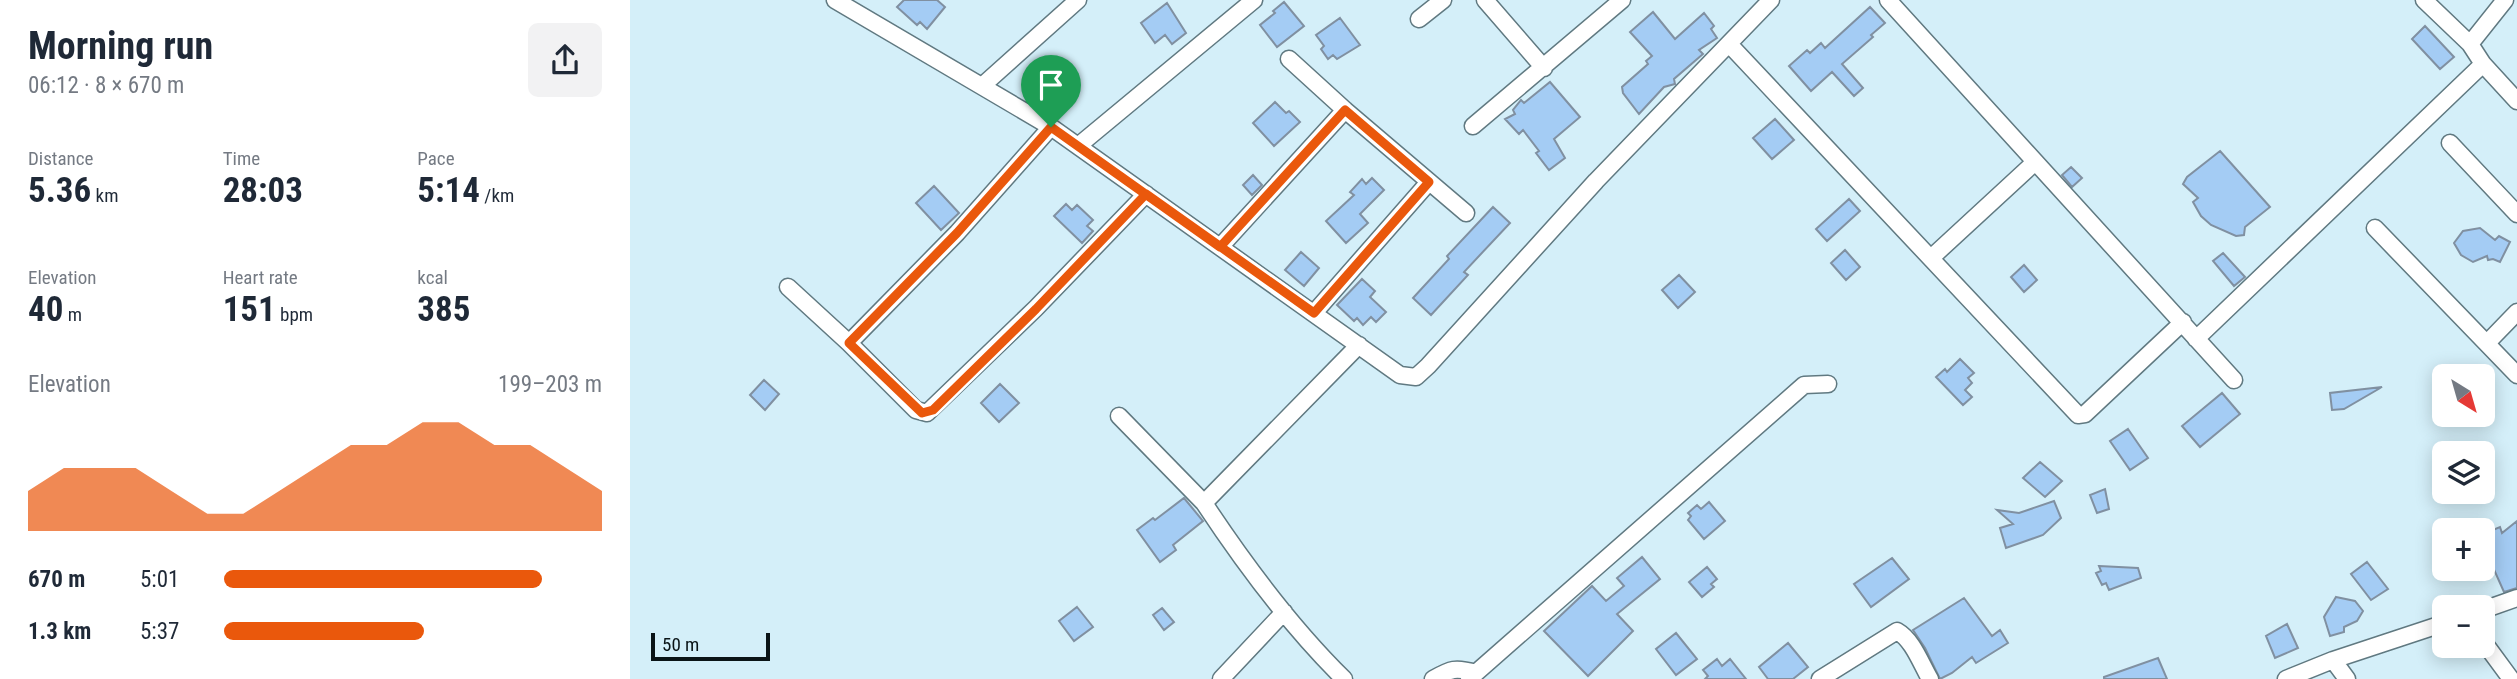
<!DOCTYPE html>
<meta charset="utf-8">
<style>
:root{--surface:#fff;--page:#f2f2f3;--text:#1f2937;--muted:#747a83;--accent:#ea580c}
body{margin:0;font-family:"Roboto Condensed",sans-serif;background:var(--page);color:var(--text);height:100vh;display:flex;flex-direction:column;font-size:26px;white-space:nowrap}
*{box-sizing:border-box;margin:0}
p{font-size:23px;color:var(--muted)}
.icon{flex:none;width:38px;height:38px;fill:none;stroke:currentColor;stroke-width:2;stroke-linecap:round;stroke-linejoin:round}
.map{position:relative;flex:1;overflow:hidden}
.sheet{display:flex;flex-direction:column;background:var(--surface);width:630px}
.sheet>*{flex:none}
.needle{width:46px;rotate:143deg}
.tools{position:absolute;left:1802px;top:364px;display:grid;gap:14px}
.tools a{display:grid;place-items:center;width:63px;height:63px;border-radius:10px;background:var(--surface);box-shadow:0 4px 18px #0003;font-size:35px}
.scale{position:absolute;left:21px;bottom:18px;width:119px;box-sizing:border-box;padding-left:7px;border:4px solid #0a1417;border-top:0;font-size:19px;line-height:24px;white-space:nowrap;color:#0a1417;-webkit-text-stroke:5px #d4eff9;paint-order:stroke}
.pin{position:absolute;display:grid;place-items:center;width:60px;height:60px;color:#fff;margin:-72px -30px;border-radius:50% 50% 50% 0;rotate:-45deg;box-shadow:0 0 7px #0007}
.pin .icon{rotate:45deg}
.round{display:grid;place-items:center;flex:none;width:74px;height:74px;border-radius:10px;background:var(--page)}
.overview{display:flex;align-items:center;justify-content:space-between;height:119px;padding:0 28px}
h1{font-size:38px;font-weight:700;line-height:52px}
.metrics{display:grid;grid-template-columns:repeat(3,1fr);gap:10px;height:119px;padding:7px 28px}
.metrics div{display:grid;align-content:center}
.metrics b{font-size:35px;font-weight:700}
.metrics small{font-size:19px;font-weight:400}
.metrics p{font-size:19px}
.chart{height:196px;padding:14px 28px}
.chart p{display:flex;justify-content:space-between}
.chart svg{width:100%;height:126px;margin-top:7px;fill:var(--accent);opacity:.7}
ul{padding:0 28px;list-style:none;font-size:23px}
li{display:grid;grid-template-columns:112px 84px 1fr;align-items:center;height:52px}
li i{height:18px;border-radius:9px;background:var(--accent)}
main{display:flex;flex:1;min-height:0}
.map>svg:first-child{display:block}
.building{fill:#a4ccf4;stroke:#8090a1;stroke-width:2}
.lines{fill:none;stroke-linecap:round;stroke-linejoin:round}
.minor-casing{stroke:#607981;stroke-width:19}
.minor{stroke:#fff;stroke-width:16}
.route-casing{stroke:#fff;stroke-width:14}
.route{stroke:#ea580c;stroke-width:9}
</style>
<main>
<section class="sheet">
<div class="overview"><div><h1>Morning run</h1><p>06:12 · 8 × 670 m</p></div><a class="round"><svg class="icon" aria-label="share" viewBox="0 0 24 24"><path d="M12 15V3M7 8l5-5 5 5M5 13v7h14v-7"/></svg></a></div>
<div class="metrics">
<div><p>Distance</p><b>5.36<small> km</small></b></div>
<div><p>Time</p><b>28:03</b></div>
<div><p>Pace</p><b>5:14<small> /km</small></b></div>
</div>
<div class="metrics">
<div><p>Elevation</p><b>40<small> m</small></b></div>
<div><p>Heart rate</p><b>151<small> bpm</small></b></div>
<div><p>kcal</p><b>385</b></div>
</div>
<div class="chart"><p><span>Elevation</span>199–203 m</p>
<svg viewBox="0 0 160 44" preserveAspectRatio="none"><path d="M0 44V30L10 22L20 22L30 22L40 30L50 38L60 38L70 30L80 22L90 14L100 14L110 6L120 6L130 14L140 14L150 22L160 30V44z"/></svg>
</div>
<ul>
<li><b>670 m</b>5:01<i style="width:84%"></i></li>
<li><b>1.3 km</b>5:37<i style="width:53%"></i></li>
</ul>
</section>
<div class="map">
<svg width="1887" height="679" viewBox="0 0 1887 679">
<rect width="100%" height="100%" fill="#d4eff9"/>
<path class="building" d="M274 0H307L315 7 297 29 290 22 287 25 267 7Z
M654 2 674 26 647 47 630 25 645 13 643 11Z
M537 3 556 33 542 44 535 35 525 43 511 23Z
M1240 7 1255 23 1241 35 1243 37 1212 64 1233 88 1224 96 1202 72 1181 91 1159 66 1177 50 1180 53 1191 43 1195 48Z
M1023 12 1045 39 1074 13 1084 26 1081 29 1087 38 1069 50 1073 54 1044 79 1045 84 1034 87 1009 114 993 93 992 87 1018 64 1016 61 1022 56 1000 32Z
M710 18 730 45 707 59 703 55 698 59 691 49 694 46 686 35Z
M1795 26 1824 57 1810 69 1782 39Z
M920 82 950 117 924 139 935 158 919 170 906 153 909 151 893 130 889 134 875 119 885 114 883 110 891 100 894 103Z
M645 102 656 113 659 111 670 122 644 146 623 123Z
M1145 119 1164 140 1142 159 1123 138Z
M1590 151 1640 207 1615 227 1614 235 1606 236 1581 225 1571 216 1563 202 1568 198 1553 184 1557 177Z
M1441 167 1452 178 1442 187 1432 175Z
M623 175 632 185 622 195 613 185Z
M742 178 754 190 730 214 738 223 716 243 696 221 724 195 720 192 732 179 736 184Z
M304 186 329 213 311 230 286 203Z
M1219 199 1230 211 1197 241 1186 229Z
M436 204 442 210 447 205 463 220 457 226 463 231 452 243 424 216Z
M863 207 880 223 834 272 838 275 801 315 783 298 819 259 817 256Z
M1850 228 1865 240 1869 236 1880 242 1870 262 1863 259 1858 260 1857 256 1843 262 1831 255 1824 243 1833 231Z
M1215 250 1230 267 1216 280 1201 263Z
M671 252 689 268 674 286 655 270Z
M1593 253 1615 277 1604 286 1583 261Z
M1394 265 1407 280 1394 292 1381 277Z
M1049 275 1065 292 1048 308 1032 290Z
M732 279 745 291 740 297 756 312 746 322 741 317 733 325 727 318 724 321 707 305Z
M1330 359 1344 373 1338 378 1342 383 1335 390 1342 397 1333 405 1306 377 1315 369 1317 372Z
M134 380 149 394 135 410 120 395Z
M370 384 389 403 369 422 351 403Z
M1752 387 1714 409 1702 410 1700 393Z
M1592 393 1610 414 1570 447 1552 426Z
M1498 429 1518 458 1500 470 1480 441Z
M1410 462 1432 481 1415 497 1393 478Z
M1475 489 1479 509 1467 513 1460 495Z
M554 498 573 521 543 545 546 550 530 562 507 530 523 518 525 520Z
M1424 501 1431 518 1413 535 1376 548 1370 528 1383 524 1367 510 1389 513Z
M1079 502 1095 521 1074 539 1058 520 1061 516 1058 513 1067 505 1071 509Z
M1887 521V588L1874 592 1853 545V534L1870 527 1872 533Z
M1012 557 1030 579 987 614 1003 631 958 676 914 631 962 586 976 601 994 586 987 578Z
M1262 558 1279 579 1241 607 1224 584Z
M1737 562 1758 589 1741 600 1721 574Z
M1469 566 1508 568 1511 578 1479 590 1476 583 1472 585 1466 573 1471 571Z
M1077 567 1087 579 1081 584 1084 587 1072 597 1059 582Z
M1706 597 1725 601 1733 611 1727 621 1714 627V632L1700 636 1694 617Z
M1334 598 1362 636 1370 630 1378 643 1346 663 1342 657 1322 673 1310 679 1295 648 1283 630Z
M447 607 463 627 444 641 429 621Z
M532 608 544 622 534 630 523 615Z
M1657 624 1668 648 1645 658 1636 636Z
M1046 633 1067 659 1046 675 1026 649Z
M1158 643 1178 667 1163 679H1138L1129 667Z
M1528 658 1537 679H1474V677Z
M1087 659 1092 666 1100 659 1116 679H1075L1078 676 1073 670Z"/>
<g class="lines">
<defs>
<path id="minor" d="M205 0 421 127 770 375 786 377 798 366 966 181 1141 0
M855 0 914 68
M1258 0 1604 380
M1794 0 1840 44 1853 64 1887 101
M789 19 813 0
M1099 44 1448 415 1455 414 1553 322
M1840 44 1875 0
M659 59 715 110 836 213
M352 86 448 0
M843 126 992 0
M1820 143 1887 214
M448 146 624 0
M1745 228 1887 375
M590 247 715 110
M1301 258 1404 163
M158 287 219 343 286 410 297 413 406 308 516 194
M684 313 799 182
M1566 339 1853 64
M219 343 327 233 421 127
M1857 343 1887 312
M489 416 574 503
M1853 610 1887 598
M1853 641 1881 679
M1703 660 1717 679
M591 679 654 612
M714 679C661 627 615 565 574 503L729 345
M803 679C821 669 825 667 846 673
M839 679 1174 385 1198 384
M1190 679 1267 631C1283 640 1291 664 1300 679
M1656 679 1703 660 1815 623"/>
</defs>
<use href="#minor" class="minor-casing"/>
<use href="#minor" class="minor"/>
</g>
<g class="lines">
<defs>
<path id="route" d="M421 127 327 233 219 343 292 413 303 410 406 309 516 194C572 234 628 273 684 313L799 182 715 110 590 247C534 207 477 167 421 127"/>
</defs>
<use href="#route" class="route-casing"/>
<use href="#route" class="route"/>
</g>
</svg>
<div class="tools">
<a><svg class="needle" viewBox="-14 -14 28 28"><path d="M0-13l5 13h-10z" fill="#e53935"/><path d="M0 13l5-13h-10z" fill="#747a83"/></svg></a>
<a><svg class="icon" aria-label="layers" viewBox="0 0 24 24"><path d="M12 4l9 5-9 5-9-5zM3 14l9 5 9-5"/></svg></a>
<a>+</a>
<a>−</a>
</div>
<div class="scale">50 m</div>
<div class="pin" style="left:421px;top:127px;background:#1e9e55"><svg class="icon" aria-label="arrive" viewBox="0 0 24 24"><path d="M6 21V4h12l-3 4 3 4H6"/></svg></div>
</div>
</main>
